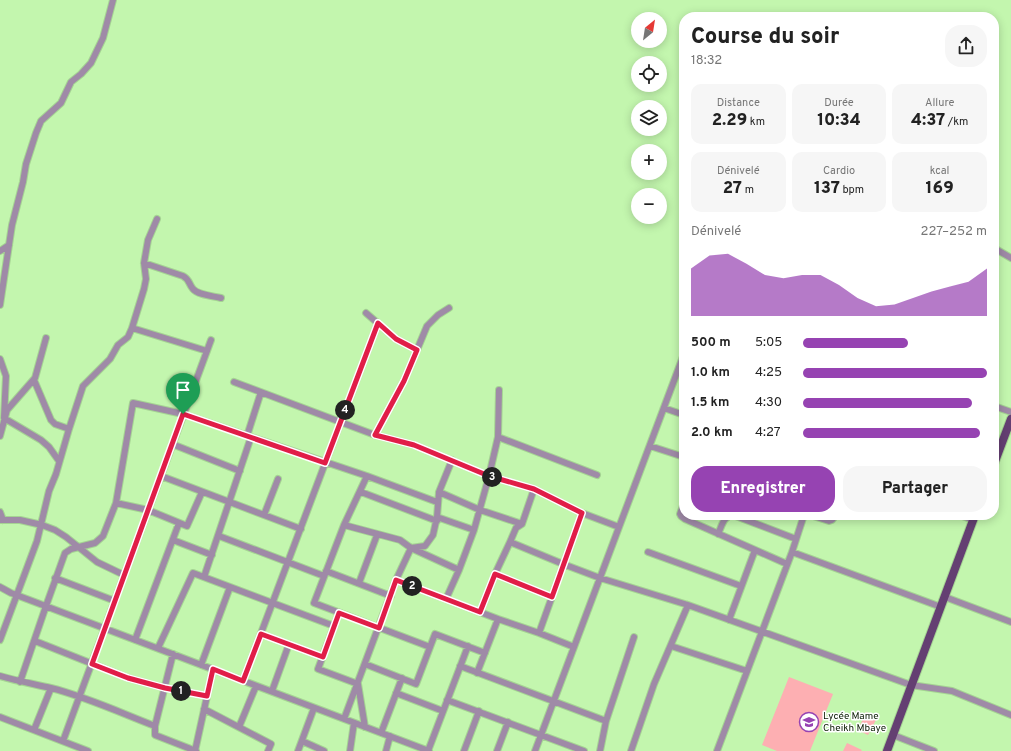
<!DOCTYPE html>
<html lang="fr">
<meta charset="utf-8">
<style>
:root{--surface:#fff;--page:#f6f6f6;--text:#222;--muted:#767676;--accent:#9643b2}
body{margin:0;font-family:Overpass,sans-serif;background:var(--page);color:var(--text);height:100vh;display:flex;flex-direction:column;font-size:15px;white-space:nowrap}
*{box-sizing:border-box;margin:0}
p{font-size:13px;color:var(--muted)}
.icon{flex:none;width:22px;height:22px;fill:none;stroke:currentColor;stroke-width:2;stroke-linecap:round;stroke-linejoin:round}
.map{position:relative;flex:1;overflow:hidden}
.side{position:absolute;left:679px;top:12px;width:320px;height:508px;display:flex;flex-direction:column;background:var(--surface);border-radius:16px;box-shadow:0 2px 10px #0003}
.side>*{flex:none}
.needle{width:26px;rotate:30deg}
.buttons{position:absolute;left:631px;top:12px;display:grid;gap:8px}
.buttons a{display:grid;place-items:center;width:36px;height:36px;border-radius:50%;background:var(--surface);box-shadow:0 2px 10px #0003;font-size:20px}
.pin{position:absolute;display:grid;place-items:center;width:34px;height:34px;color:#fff;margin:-41px -17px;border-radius:50% 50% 50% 0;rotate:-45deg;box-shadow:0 0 4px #0007}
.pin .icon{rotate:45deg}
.km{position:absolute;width:20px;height:20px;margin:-10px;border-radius:50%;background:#222;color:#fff;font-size:11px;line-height:20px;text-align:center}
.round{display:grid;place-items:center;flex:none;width:42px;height:42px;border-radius:16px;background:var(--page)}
.overview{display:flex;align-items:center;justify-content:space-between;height:68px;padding:0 12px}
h1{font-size:22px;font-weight:800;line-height:30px}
.figures{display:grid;grid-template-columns:repeat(3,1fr);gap:6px;height:68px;padding:4px 12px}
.figures div{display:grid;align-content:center;border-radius:10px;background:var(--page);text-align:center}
.figures b{font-size:17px;font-weight:800}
.figures small{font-size:11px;font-weight:400}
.figures p{font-size:11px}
.chart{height:112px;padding:8px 12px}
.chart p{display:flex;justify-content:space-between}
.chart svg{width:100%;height:72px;margin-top:4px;fill:var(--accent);opacity:.7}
.cta{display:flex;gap:8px;margin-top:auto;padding:8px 12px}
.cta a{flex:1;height:46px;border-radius:16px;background:var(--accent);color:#fff;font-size:16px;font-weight:800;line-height:46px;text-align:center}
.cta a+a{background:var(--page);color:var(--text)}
ul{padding:0 12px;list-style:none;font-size:13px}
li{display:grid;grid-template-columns:64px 48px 1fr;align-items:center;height:30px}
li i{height:10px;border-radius:5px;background:var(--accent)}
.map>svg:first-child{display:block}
.garden{fill:#fdafb2}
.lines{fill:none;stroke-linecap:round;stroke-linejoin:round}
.minor-casing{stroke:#a5d393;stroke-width:8}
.major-casing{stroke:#a5d393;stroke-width:10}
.minor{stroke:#9f8aa7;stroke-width:6}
.major{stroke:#643f72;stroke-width:8}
.route-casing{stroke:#fff;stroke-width:8}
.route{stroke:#e11d48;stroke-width:5}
.labels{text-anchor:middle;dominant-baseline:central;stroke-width:3;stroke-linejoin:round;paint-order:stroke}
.poi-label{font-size:10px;fill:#0a1c03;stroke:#fff;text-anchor:start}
</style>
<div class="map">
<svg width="1011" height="751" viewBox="0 0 1011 751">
<rect width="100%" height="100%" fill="#c3f6ae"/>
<path class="garden" d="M789 677 833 694 810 751H777L762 745Z
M866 712 877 718 868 735 858 730Z
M847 743 862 750 861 751H843Z"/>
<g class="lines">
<defs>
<path id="minor" d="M157 219 148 240 144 263 146 279 144 289 132 328 207 351
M994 248 1011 258
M0 251 9 245
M144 263 183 276C190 280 188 283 193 289 198 295 213 296 221 298
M0 305 12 225 23 182 26 164 36 133 41 121 61 103 71 82 81 74 91 63 103 38 113 0
M366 313 396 339 417 350
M0 359 6 376 4 418 41 440 49 447 59 461
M34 380 51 420 55 424 69 429
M234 382 375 435 414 445 489 476 534 489 582 513 619 527
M994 406 1011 412
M664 408 684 415
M375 435 404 381 427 326 438 315 449 308
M0 436 7 410 35 378 46 338
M247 436 261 392
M498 437 597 475
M172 444 240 471
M650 446 684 457
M161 476 301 529
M367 476 344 525 314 603 430 647
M361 492 437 521
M439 492 480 510 522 524
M116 503 148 510 187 526 202 492
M684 503 680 514 681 516 685 519 787 564
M0 512 3 520
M264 515 278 479
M810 515 829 521 832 520 836 515
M960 515 973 520
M437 517 474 530
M0 520H20L42 525 55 530 66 537 97 562 124 575
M344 525 400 540 411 548 459 570
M718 534C722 526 723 516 733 515L796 539
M219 536 324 576
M173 540 212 555
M510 542 516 528 522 524 534 489
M648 552 741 586
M792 552 941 607
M326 571 391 596
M495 574 552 597
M204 577 251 437
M55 578 115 601
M396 580 498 619 539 633 574 647
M359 583 377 535
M0 587 11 593 429 751
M945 597 1011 622
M446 599 459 570 474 530 489 476 498 437 499 390
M480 612 495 574 510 542 563 564 600 578 688 605 911 685 952 691 1011 715
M339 613 318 669 358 684 365 727
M729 620 755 550
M539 633 582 513
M261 634 323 657
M0 640 37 541 49 491 56 474 69 429 83 386 110 359 118 345 128 337 132 328
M135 640 179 523
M35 641 128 678 165 688 207 696
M671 646 747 671
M158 648 193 573 334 626
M173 654 155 726V735L196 751
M365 664 416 684 435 634 485 653
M201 665 230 587
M460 666 606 721
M477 673 498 619
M0 676C17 681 34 684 51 688 87 697 121 713 155 726
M243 681 378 323
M20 682 46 606 65 553 71 549 95 543 103 536 116 503 133 403 183 414 367 476 437 502
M272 691 289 644
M396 693 443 711
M447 700 584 751
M204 709 271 744 268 751
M0 717 88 751
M344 719 396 580 411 548 425 546 433 535 437 517 439 492 452 460
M239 727 256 686
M34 730 51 688
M381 733 402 678
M893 735 934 751
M63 741 211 340
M302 741 324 751
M195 751 213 669
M298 751 314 708
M350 751 354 723
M386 751 390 736
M428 751 468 646
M464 751 479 711
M497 751 508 722
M535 751 684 354
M600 751 606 721 634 637
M631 751 654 684 688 605
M717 751 792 552 804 515"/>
<path id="major" d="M994 464 1011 419
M887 751 975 515"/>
</defs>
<use href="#minor" class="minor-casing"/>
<use href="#major" class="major-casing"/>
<use href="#minor" class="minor"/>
<use href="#major" class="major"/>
</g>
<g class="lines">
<defs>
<path id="route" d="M378 323 396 339 417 350 404 381 375 435 414 445 489 476 534 489 582 513 552 597 495 574 480 612 396 580 379 628 339 613 323 657 261 634 243 681 213 669 207 696 165 688 128 678 92 664 183 414 325 463Z"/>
</defs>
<use href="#route" class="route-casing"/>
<use href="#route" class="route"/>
</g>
<defs>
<symbol id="school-ring" viewBox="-11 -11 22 22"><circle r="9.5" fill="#fff" stroke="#9643b2" stroke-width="1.5"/><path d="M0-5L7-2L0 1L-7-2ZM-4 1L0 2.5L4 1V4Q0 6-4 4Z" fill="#9643b2"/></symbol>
</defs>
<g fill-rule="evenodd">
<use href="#school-ring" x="798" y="711" width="22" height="22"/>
</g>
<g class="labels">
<g class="poi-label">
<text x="823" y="716">Lycée Mame<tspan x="823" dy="12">Cheikh Mbaye</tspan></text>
</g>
</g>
</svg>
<div class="buttons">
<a><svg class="needle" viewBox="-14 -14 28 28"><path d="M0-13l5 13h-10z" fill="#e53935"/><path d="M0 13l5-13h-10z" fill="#767676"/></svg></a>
<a><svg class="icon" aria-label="locate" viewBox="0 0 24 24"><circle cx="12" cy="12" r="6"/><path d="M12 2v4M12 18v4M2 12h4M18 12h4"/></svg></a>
<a><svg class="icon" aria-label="layers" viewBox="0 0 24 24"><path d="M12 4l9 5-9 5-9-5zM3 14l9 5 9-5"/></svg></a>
<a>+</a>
<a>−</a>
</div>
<div class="pin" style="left:183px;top:414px;background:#1e9e55"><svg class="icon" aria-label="arrive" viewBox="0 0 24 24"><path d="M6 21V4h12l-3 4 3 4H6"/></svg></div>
<b class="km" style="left:181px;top:691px">1</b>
<b class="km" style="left:412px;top:586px">2</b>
<b class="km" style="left:492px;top:477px">3</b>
<b class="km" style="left:345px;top:410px">4</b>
<section class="side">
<div class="overview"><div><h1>Course du soir</h1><p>18:32</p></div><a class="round"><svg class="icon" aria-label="share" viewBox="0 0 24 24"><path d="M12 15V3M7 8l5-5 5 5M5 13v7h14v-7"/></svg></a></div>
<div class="figures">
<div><p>Distance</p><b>2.29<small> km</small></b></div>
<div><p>Durée</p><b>10:34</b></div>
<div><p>Allure</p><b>4:37<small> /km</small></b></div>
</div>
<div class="figures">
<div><p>Dénivelé</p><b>27<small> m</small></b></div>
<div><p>Cardio</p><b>137<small> bpm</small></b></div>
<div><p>kcal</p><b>169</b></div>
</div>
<div class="chart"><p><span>Dénivelé</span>227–252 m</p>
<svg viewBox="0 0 160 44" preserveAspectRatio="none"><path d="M0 44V15L10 7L20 6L30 12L40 19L50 21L60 19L70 19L80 25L90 33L100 38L110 37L120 33L130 29L140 26L150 23L160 15V44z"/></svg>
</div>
<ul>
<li><b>500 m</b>5:05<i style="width:57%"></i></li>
<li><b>1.0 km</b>4:25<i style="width:100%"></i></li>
<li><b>1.5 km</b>4:30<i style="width:92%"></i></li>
<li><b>2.0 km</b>4:27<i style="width:96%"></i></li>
</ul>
<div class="cta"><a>Enregistrer</a><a>Partager</a></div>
</section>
</div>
